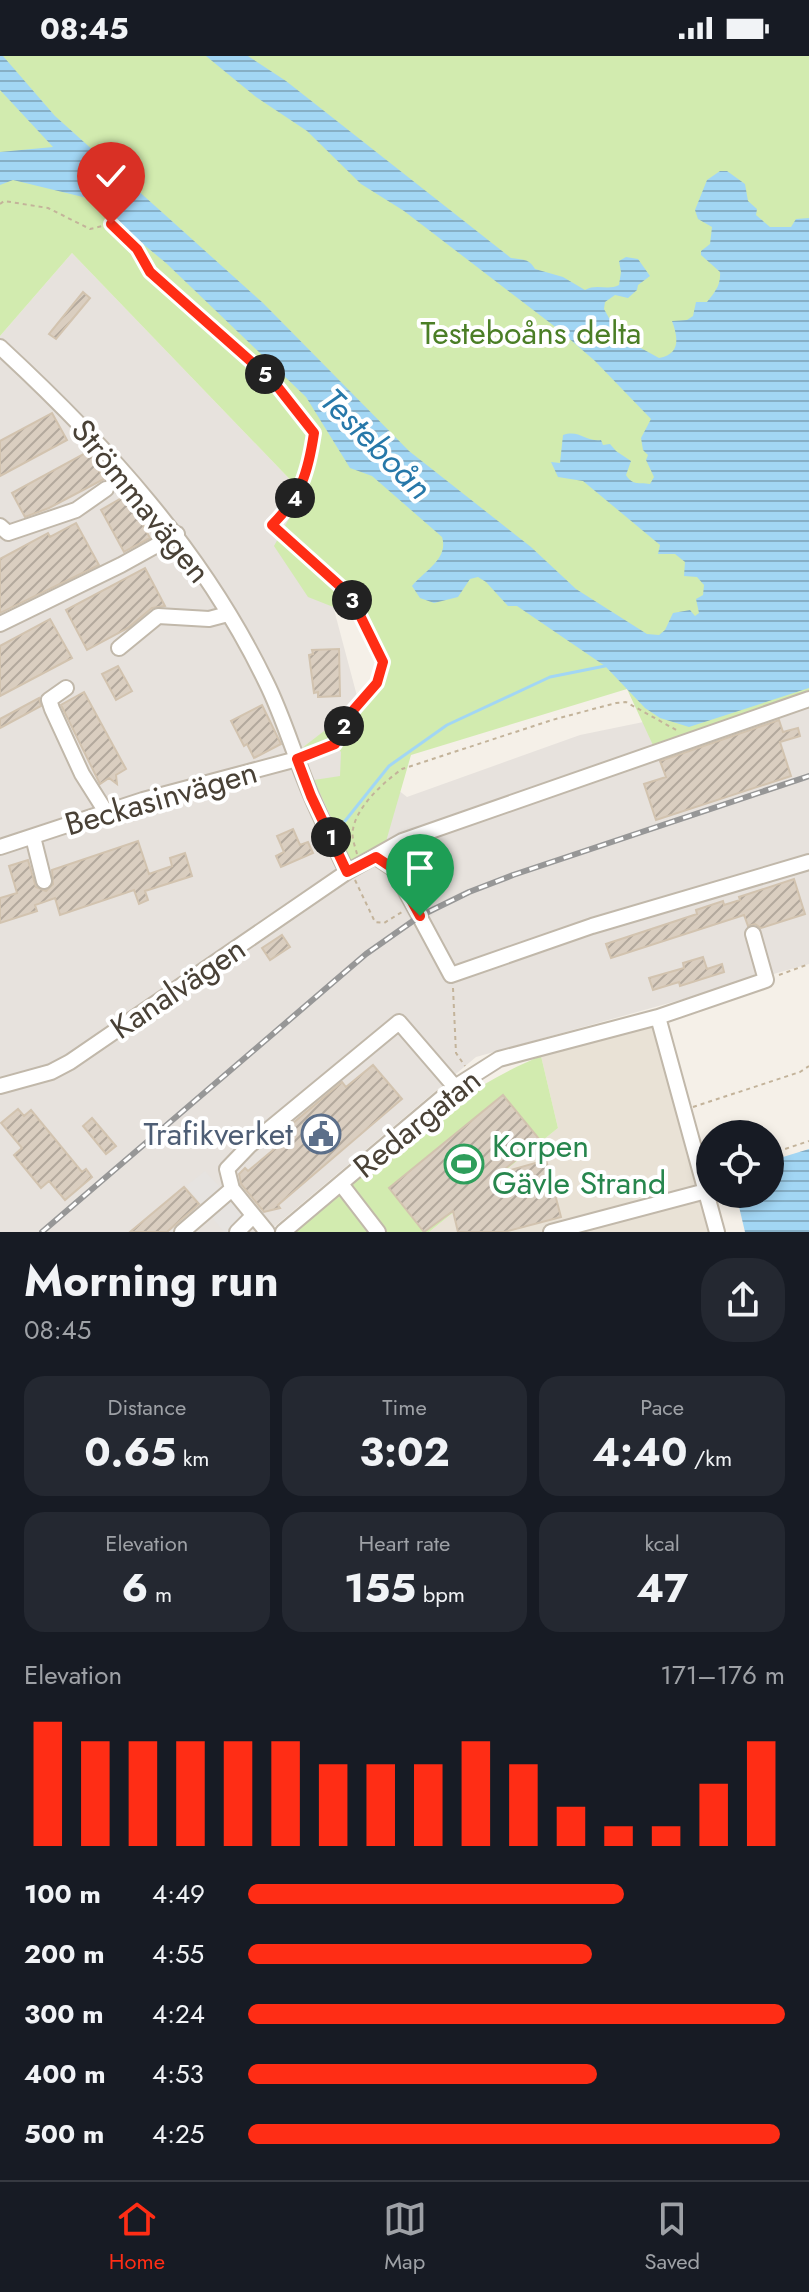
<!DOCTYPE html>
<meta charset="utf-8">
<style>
:root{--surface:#171b24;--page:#242831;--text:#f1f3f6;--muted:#9ea1a6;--line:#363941;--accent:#ff2d15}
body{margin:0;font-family:Jost,sans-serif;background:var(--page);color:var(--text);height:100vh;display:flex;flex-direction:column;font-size:30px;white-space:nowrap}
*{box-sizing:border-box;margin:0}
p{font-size:26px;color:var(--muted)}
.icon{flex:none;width:44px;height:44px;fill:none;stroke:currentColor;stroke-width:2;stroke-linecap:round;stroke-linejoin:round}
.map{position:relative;height:1176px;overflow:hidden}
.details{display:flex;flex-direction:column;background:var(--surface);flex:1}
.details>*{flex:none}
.buttons{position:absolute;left:696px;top:1064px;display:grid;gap:16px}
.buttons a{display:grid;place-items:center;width:88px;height:88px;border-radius:50%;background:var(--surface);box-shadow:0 4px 12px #0003;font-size:40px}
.pin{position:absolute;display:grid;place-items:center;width:68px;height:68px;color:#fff;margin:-82px -34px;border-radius:50% 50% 50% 0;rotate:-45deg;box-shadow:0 0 8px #0007}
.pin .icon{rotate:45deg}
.km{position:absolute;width:40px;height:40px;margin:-20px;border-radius:50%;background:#222;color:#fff;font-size:22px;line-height:40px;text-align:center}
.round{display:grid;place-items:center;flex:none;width:84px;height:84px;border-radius:32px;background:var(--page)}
.head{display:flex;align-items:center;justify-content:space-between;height:136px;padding:0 24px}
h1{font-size:44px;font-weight:700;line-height:60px}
.figures{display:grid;grid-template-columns:repeat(3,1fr);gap:12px;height:136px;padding:8px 24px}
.figures div{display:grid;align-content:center;border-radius:20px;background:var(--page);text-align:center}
.figures b{font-size:40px;font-weight:700}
.figures small{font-size:22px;font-weight:400}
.figures p{font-size:22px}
.chart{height:224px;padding:16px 24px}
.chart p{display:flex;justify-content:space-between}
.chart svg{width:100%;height:144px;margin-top:8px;stroke:var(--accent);stroke-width:6}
ul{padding:0 24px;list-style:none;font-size:26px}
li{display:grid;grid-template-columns:128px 96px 1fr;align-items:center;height:60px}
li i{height:20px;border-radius:10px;background:var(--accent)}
.status{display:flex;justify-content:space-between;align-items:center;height:56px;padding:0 40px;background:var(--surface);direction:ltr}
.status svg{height:22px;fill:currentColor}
.tab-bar{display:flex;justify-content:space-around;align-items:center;height:112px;border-top:2px solid var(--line);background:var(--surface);font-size:22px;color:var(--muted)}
.tab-bar a{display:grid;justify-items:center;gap:4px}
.tab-bar .current{color:var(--accent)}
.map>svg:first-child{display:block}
.residential{fill:#e9e2d6}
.industrial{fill:#e7e2dd}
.green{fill:#d2ebaf}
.parking{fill:#e6e3e0}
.water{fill:url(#water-rules)}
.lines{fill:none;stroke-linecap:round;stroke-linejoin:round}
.stream{stroke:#a2d6f4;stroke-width:3}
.building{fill:url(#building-hatch);stroke:#d2c3af;stroke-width:2}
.minor-casing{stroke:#c1b8aa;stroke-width:18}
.path{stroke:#c3b39a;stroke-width:2;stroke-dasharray:4 4;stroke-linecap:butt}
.minor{stroke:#fff;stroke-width:14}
.rail-casing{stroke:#979797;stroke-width:6}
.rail{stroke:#fff;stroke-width:3;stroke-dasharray:9;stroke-linecap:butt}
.route-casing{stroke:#fff;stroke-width:16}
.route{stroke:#ff2d15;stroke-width:10}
.labels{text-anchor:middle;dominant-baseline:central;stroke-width:8;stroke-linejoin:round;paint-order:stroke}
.park-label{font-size:32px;fill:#4b7e26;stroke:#fff}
.street-label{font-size:32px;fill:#494136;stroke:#fff}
.service-label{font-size:32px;fill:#4e5e75;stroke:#fff;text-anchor:end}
.leisure-label{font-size:32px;fill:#27864d;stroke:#fff;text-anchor:start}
.water-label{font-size:34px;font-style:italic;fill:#2778a9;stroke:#fff}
</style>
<div class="status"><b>08:45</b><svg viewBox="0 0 49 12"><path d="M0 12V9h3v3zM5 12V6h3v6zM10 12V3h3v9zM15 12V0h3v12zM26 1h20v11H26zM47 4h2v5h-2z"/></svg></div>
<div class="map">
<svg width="809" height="1176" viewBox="0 0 809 1176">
<defs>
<pattern id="water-rules" width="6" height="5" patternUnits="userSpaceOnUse" patternTransform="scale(2)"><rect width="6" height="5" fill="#a2d6f4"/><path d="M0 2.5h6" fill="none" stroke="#86afc6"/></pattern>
<pattern id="building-hatch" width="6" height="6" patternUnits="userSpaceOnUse" patternTransform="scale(2)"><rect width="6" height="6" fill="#dacec0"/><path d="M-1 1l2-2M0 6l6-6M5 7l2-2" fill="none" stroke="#b3a99d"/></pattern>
</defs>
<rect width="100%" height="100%" fill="#f5f0e8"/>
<path class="residential" d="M656 969 715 1176H429L558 1072 541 1000Z"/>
<path class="industrial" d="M72 197 303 437 357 640 370 712 407 741 580 679 809 632V908L476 1001 268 1176H0V280Z"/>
<path class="green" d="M0 0H809V652L658 700 627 633 411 699 385 789 352 807 314 724 340 720 341 696 330 683 302 692 385 628 351 558 308 541 274 490 303 437 72 197 0 280Z
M541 1000 558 1072 429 1176H294C366 1114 452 1036 541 1000Z"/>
<path class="parking" d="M205 1115 256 1169 248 1176H224L186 1130Z"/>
<path class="water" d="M0 0H3L55 60 263 247 409 395 531 491 576 533 647 578 659 579 665 574 673 557 690 554 695 560 699 557 696 543 703 539 704 529 697 521 684 520 685 506 675 498H658L660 489 583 425 558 421 551 406 560 407 563 379C579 373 586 386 601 384L603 389 610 388 616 395 631 405 626 419C633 430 638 426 650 428L654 421 646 404 648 399 643 394 641 382 651 363 595 305 558 273 404 155 361 128 307 75 256 41 206 0H248L286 25 511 202C522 204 529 202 535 213L563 221 585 234C597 227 607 235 619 229L621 216 619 205 626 201 638 203 650 220 638 229 637 234 628 242 615 239 605 246 604 253 609 262 615 264 619 280 659 302C681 298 678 281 672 265L687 264 693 260 696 246H707C715 236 721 229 720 216L701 199V195L710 188 712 171 698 163 695 154 707 124 720 115H727L745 128 748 145 757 153 756 159 770 171H791L796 163 809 162V632L689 671 660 662 645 652 605 610 517 550H508L486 526 478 521 470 523 458 541 434 547 420 542 412 530C424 515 449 503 442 481L372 420 350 412 306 341 166 207 87 142 13 124 0 129V96L53 91 0 34Z
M809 1093V1176H745L736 1138H770V1105Z"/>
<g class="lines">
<path class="stream" d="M345 765 389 710 447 669 550 621 605 610"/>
</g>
<path class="building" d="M83 236 90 242 56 283 49 278Z
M52 357 67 384 0 420V385Z
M89 395 104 423 49 452 25 461 12 437Z
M127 439 150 482 124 496 101 454Z
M76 467 99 509 0 557V503L48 477 50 481Z
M145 512 165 550 152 552 128 572 87 594 66 554Z
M50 563 72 602 0 640V590Z
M339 593 340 640 318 641V636L314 637 309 599 313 598 312 594Z
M118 610 132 635 116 644 102 618Z
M84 636 126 713 116 719 117 728 109 722 100 728 61 649Z
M39 642 41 650 0 672V663Z
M262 649 281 688 254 702 247 688 244 690 231 665Z
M779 664 783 676 798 672 800 680 780 686 791 720 656 764 644 728 666 721 660 705Z
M293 773 300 789 308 786 313 797 281 811 276 800 284 796 277 780Z
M138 785 149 818 172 810 170 802 185 797 192 820 145 835 148 844 139 848 134 834 60 859 55 842 35 849 37 855 0 867V842L17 837 9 810 28 804 36 831 46 835 53 828 52 814Z
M794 823 805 858 761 872 755 868 748 870 744 859 611 902 606 888 697 858 696 854 723 845 724 849 740 844 739 841Z
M282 879 290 891 270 904 262 892Z
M703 901 707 913 722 908 724 916 680 930 679 926 653 934 649 922 684 912 683 907Z
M373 1009 402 1043 278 1149 280 1152 264 1156 241 1128 239 1118 245 1112 248 1115 279 1089 274 1083 342 1026 346 1031Z
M503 1039 540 1084 500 1117 546 1104 561 1161 504 1176H458L453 1155 424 1176 389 1132Z
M18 1053 24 1060 31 1054 82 1116 86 1113 92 1121 65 1144 49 1125 41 1132 14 1099 22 1092 1 1067Z
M92 1062 116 1090 106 1098 83 1070Z
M184 1131 199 1148 167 1176H130Z"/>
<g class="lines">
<defs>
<path id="minor" d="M0 291C106 389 203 495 266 626 284 662 295 702 311 739 322 765 335 790 347 816
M0 470 8 477 76 454 106 433
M0 568 121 509 177 478
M119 592 158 560 209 563 228 558
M66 632 49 644 52 653 82 718 106 756
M33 781 44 825
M0 791 143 744 297 703
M376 801 394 813 451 919 592 870 809 806
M658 961 717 1176
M0 1030 51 1016 70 1006 347 816 402 785 809 643
M341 1128 378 1176
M232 1133 267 1176
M182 1176 232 1133 227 1113 250 1089 399 966 455 1031
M237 1176 253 1160
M283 1176 455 1031 499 1003 658 961 766 924 753 878
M551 1176 706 1135"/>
</defs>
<use href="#minor" class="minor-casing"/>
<path class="path" d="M0 148 4 145 48 152 90 173 111 168 137 193 150 216 273 325 314 377C308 417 301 440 272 469L350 539 383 606 377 627 349 659 335 688 308 699
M357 798C355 790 351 781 353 773 357 750 384 726 402 713L552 664 616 647 626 646 678 675
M355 824 375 866 384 867 402 856
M779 919 809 908
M453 932 456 997 465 1010
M693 1051 800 1016 809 1010
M770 1098 809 1085"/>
<use href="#minor" class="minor"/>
<defs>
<path id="rail" d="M42 1176 366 898 420 860 469 836 513 819 809 720"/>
</defs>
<use href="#rail" class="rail-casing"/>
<use href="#rail" class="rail"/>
</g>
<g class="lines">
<defs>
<path id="route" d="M111 168 137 193 150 216 273 325 314 377C308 417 301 440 272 469L350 539 383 606 377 627 349 659 335 688 297 703 311 740 347 816 376 801 394 813 420 860"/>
</defs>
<use href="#route" class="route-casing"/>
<use href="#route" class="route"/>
</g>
<defs>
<symbol id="civic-ring" viewBox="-11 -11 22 22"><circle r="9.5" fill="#fff" stroke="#5c6f8a" stroke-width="1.5"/><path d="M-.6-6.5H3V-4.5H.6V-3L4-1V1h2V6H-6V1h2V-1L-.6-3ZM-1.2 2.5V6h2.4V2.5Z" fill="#5c6f8a"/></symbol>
<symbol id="stadium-ring" viewBox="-11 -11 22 22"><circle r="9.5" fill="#fff" stroke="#2e9e5b" stroke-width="1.5"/><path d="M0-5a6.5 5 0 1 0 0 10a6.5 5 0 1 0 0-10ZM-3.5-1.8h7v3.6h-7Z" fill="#2e9e5b"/></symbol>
</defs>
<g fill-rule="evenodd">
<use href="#civic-ring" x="299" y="1056" width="44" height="44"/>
<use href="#stadium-ring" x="442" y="1086" width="44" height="44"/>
</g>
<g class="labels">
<g class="park-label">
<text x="531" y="277">Testeboåns delta</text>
</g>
<g class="street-label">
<text transform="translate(141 445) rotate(51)">Strömmavägen</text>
<text transform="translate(161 742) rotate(-16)">Beckasinvägen</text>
<text transform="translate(178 932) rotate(-34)">Kanalvägen</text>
<text transform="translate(417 1067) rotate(-39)">Redargatan</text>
</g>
<g class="service-label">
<text x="293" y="1078">Trafikverket</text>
</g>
<g class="leisure-label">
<text x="492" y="1090">Korpen<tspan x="492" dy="37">Gävle Strand</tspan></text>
</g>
<g class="water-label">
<text transform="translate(376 388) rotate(45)">Testeboån</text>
</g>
</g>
</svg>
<div class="buttons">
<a><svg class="icon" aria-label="locate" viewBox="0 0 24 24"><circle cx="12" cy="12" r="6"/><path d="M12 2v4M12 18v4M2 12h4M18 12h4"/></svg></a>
</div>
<div class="pin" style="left:420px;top:860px;background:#1e9e55"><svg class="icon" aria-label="arrive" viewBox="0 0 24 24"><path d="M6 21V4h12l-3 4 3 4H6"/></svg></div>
<div class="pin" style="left:111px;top:168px;background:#d93025"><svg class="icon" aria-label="check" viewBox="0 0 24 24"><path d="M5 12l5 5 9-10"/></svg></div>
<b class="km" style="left:331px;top:781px">1</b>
<b class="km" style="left:344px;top:670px">2</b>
<b class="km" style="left:352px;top:544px">3</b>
<b class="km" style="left:295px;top:442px">4</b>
<b class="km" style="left:265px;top:318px">5</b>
</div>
<section class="details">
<div class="head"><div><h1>Morning run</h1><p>08:45</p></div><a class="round"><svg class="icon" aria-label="share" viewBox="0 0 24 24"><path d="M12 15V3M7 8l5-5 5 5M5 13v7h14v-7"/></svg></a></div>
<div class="figures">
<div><p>Distance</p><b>0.65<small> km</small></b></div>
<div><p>Time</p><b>3:02</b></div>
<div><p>Pace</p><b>4:40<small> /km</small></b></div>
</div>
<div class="figures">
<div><p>Elevation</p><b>6<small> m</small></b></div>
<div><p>Heart rate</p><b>155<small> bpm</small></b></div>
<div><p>kcal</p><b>47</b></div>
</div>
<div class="chart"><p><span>Elevation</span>171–176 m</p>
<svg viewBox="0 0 160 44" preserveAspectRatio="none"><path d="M5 44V6M15 44V12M25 44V12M35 44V12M45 44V12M55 44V12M65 44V19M75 44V19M85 44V19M95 44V12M105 44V19M115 44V32M125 44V38M135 44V38M145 44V25M155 44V12"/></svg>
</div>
<ul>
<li><b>100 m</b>4:49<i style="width:70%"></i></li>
<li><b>200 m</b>4:55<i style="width:64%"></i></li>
<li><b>300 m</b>4:24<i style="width:100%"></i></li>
<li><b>400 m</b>4:53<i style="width:65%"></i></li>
<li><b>500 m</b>4:25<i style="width:99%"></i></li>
</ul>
</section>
<nav class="tab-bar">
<a class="current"><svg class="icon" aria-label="home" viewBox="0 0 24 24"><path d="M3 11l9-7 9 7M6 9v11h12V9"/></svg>Home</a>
<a><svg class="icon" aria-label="map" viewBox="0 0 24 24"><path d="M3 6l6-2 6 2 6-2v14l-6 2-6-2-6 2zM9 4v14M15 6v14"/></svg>Map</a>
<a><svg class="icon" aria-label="saved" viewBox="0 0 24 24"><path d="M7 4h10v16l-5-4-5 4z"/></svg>Saved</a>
</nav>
